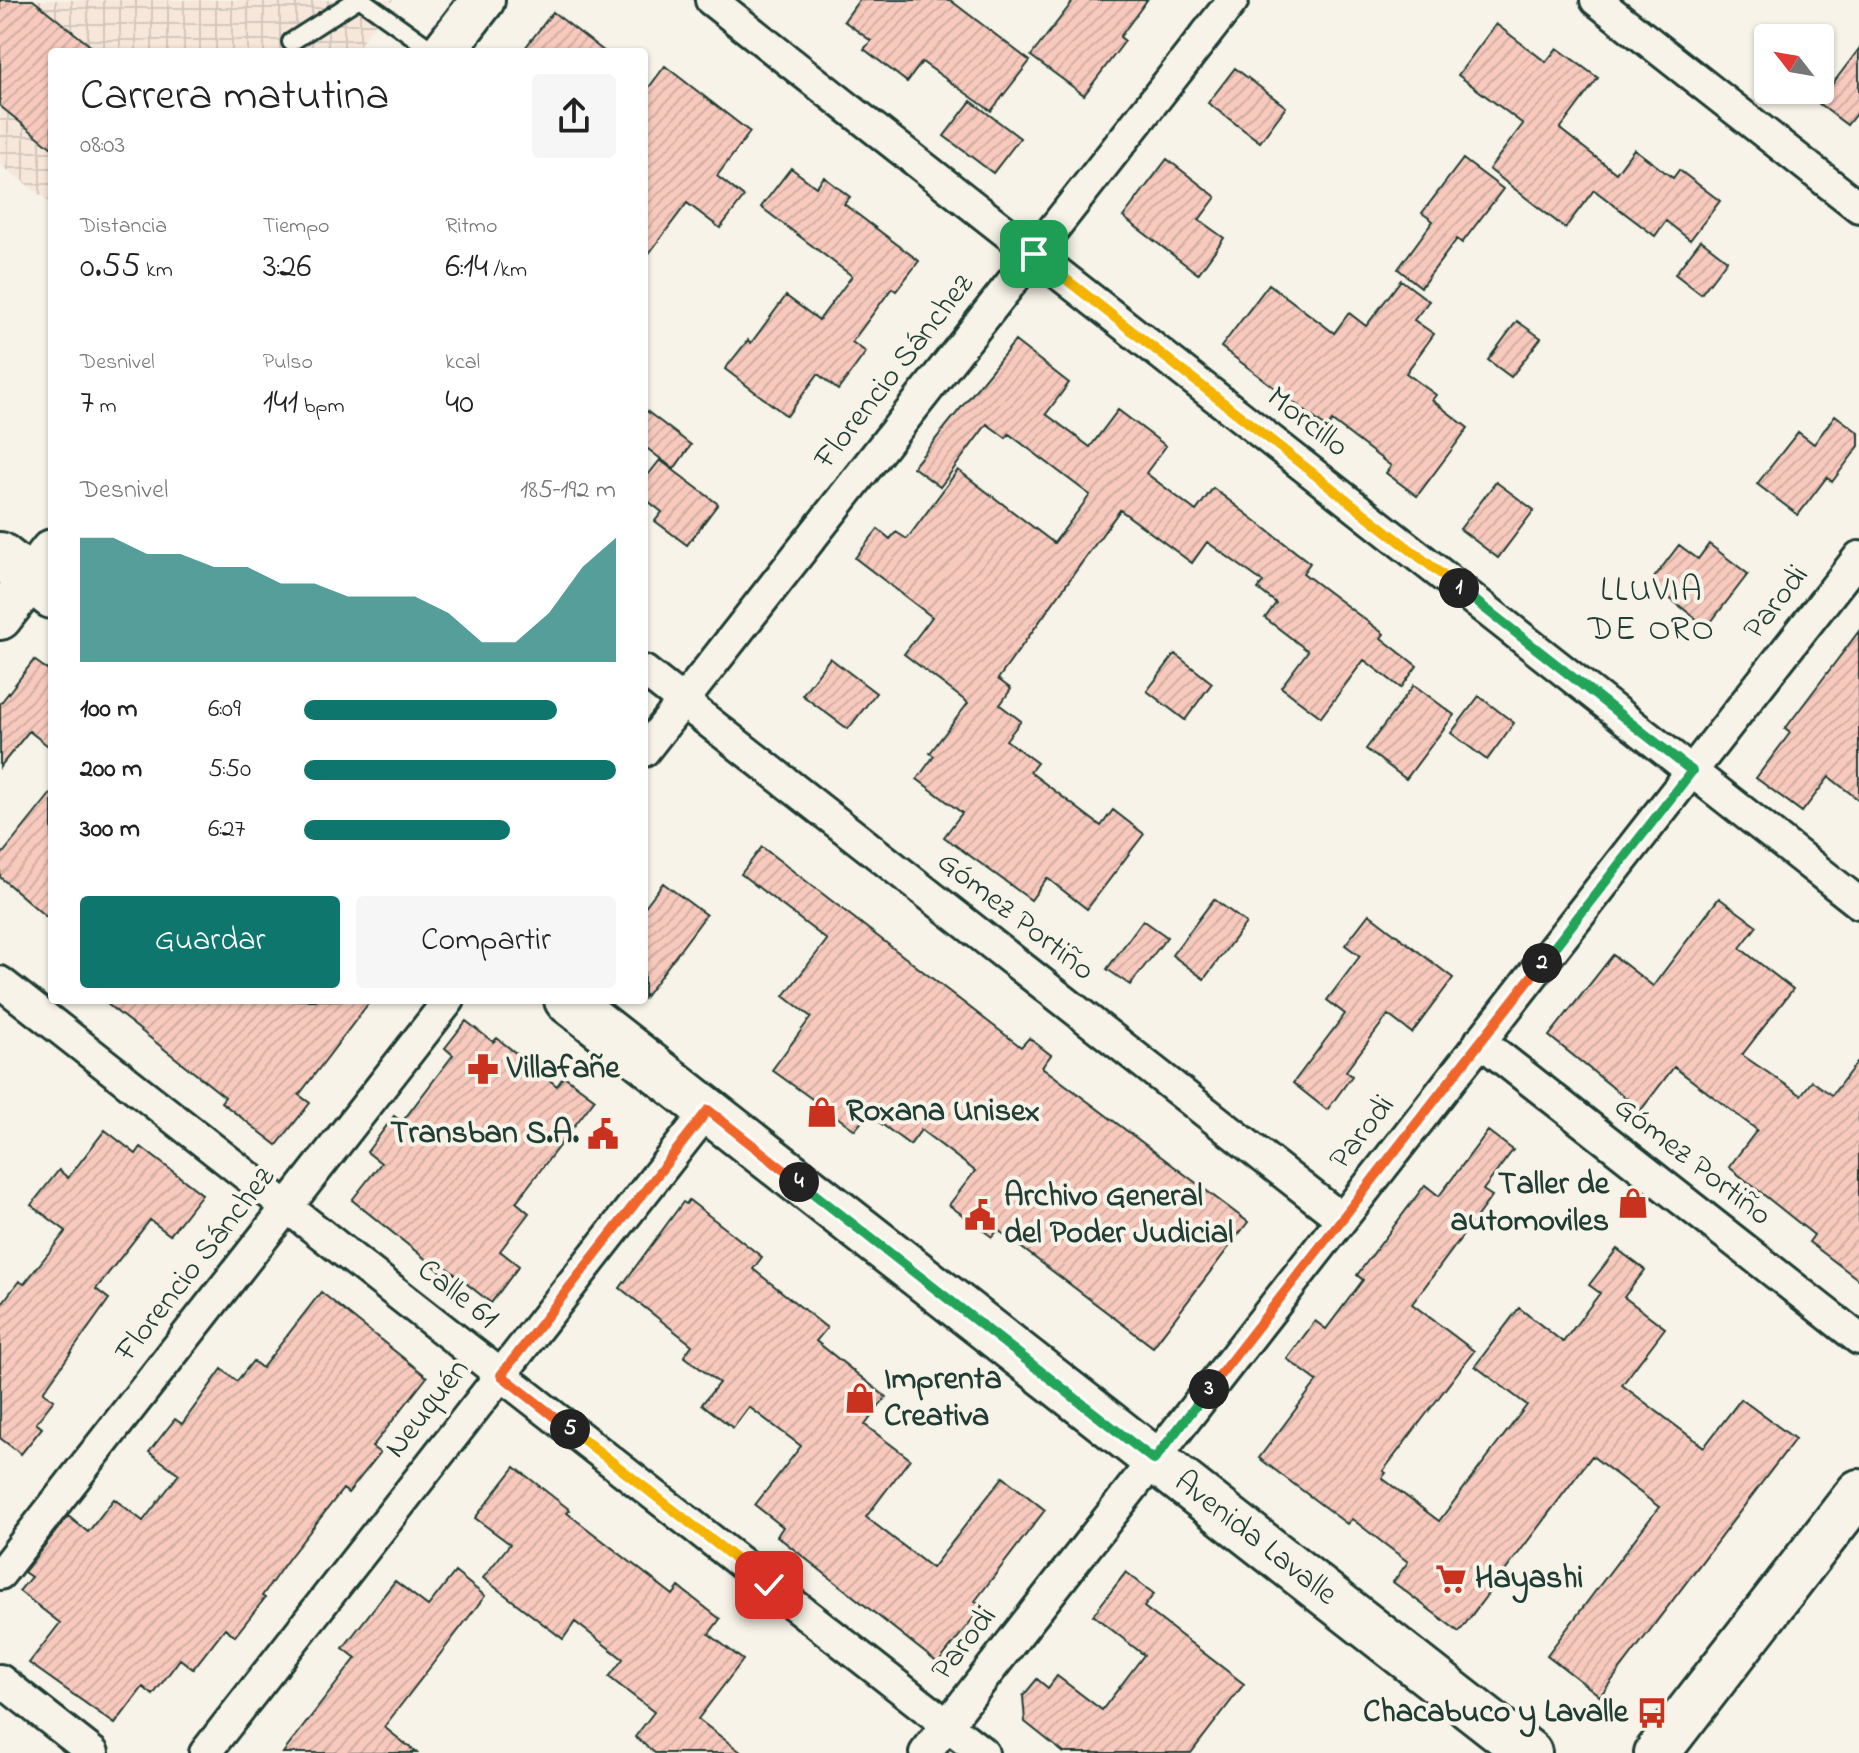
<!DOCTYPE html>
<html lang="es">
<meta charset="utf-8">
<style>
:root{--surface:#fff;--page:#f6f6f6;--text:#222;--muted:#767676;--accent:#0f766e}
body{margin:0;font-family:"Indie Flower",sans-serif;background:var(--page);color:var(--text);height:100vh;display:flex;flex-direction:column;font-size:30px;white-space:nowrap}
*{box-sizing:border-box;margin:0}
p{font-size:26px;color:var(--muted)}
.icon{flex:none;width:44px;height:44px;fill:none;stroke:currentColor;stroke-width:2;stroke-linecap:round;stroke-linejoin:round}
.map{position:relative;flex:1;overflow:hidden}
.panel{position:absolute;left:48px;top:48px;width:600px;height:956px;display:flex;flex-direction:column;background:var(--surface);border-radius:8px;box-shadow:0 2px 6px #0004}
.panel>*{flex:none}
.needle{width:52px;rotate:301deg}
.fabs{position:absolute;left:1754px;top:24px;display:grid;gap:16px}
.fabs a{display:grid;place-items:center;width:80px;height:80px;border-radius:8px;background:var(--surface);box-shadow:0 2px 6px #0004;font-size:40px}
.pin{position:absolute;display:grid;place-items:center;width:68px;height:68px;color:#fff;margin:-34px;border-radius:16px;box-shadow:0 4px 12px #0006}
.km{position:absolute;width:40px;height:40px;margin:-20px;border-radius:50%;background:#222;color:#fff;font-size:22px;line-height:40px;text-align:center}
.round{display:grid;place-items:center;flex:none;width:84px;height:84px;border-radius:8px;background:var(--page)}
.headline{display:flex;align-items:center;justify-content:space-between;height:136px;padding:0 32px}
h1{font-size:44px;font-weight:600;line-height:60px}
.stats{display:grid;grid-template-columns:repeat(3,1fr);gap:12px;height:136px;padding:8px 32px}
.stats div{display:grid;align-content:center}
.stats b{font-size:34px;font-weight:600}
.stats small{font-size:22px;font-weight:400}
.stats p{font-size:22px}
.chart{height:224px;padding:16px 32px}
.chart p{display:flex;justify-content:space-between}
.chart svg{width:100%;height:144px;margin-top:8px;fill:var(--accent);opacity:.7}
.action{display:flex;gap:16px;margin-top:auto;padding:16px 32px}
.action a{flex:1;height:92px;border-radius:8px;background:var(--accent);color:#fff;font-size:32px;font-weight:600;line-height:92px;text-align:center}
.action a+a{background:var(--page);color:var(--text)}
ul{padding:0 32px;list-style:none;font-size:26px}
li{display:grid;grid-template-columns:128px 96px 1fr;align-items:center;height:60px}
li i{height:20px;border-radius:10px;background:var(--accent)}
.map>svg:first-child{display:block}
.industrial{fill:url(#industrial-grid)}
.building{fill:url(#building-hatch);stroke:#1f3d34;stroke-width:2}
.lines{fill:none;stroke-linecap:round;stroke-linejoin:round}
.lane-casing{stroke:#1f3d34;stroke-width:22}
.street-casing{stroke:#1f3d34;stroke-width:36}
.secondary-casing{stroke:#1f3d34;stroke-width:48}
.primary-casing{stroke:#1f3d34;stroke-width:50}
.lane{stroke:#f7f3e8;stroke-width:16}
.street{stroke:#f7f3e8;stroke-width:30}
.secondary{stroke:#f7f3e8;stroke-width:42}
.primary{stroke:#f7f3e8;stroke-width:44}
.split-1-casing{stroke:#fff;stroke-width:16}
.split-2-casing{stroke:#fff;stroke-width:16}
.split-3-casing{stroke:#fff;stroke-width:16}
.split-4-casing{stroke:#fff;stroke-width:16}
.split-5-casing{stroke:#fff;stroke-width:16}
.split-6-casing{stroke:#fff;stroke-width:16}
.split-1{stroke:#f5b400;stroke-width:10}
.split-2{stroke:#22a559;stroke-width:10}
.split-3{stroke:#f0652b;stroke-width:10}
.split-4{stroke:#22a559;stroke-width:10}
.split-5{stroke:#f0652b;stroke-width:10}
.split-6{stroke:#f5b400;stroke-width:10}
.labels{text-anchor:middle;dominant-baseline:central;stroke-width:8;stroke-linejoin:round;paint-order:stroke}
.street-label{font-size:32px;fill:#1f3d34;stroke:#f7f3e8}
.poi-label{font-size:32px;font-weight:bold;fill:#1f3d34;stroke:#f7f3e8;text-anchor:start}
.neighbourhood-label{font-size:34px;letter-spacing:2px;fill:#1f3d34;stroke:#f7f3e8}
</style>
<div class="map">
<svg width="1859" height="1753" viewBox="0 0 1859 1753">
<defs>
<pattern id="industrial-grid" width="8" height="8" patternUnits="userSpaceOnUse" patternTransform="scale(2)"><rect width="8" height="8" fill="#f7e7db"/><path d="M0 4h8M4 0v8" fill="none" stroke="#d3c7bd"/></pattern>
<pattern id="building-hatch" width="6" height="6" patternUnits="userSpaceOnUse" patternTransform="scale(2)"><rect width="6" height="6" fill="#f8cabd"/><path d="M-1 1l2-2M0 6l6-6M5 7l2-2" fill="none" stroke="#d4aea3"/></pattern>
</defs>
<rect width="100%" height="100%" fill="#f7f3e8"/>
<filter id="ink" filterUnits="userSpaceOnUse"><feTurbulence type="fractalNoise" baseFrequency=".0125" numOctaves="2"/><feDisplacementMap in="SourceGraphic" scale="16" xChannelSelector="R" yChannelSelector="G"/><feConvolveMatrix kernelMatrix="1 2 1 2 8 2 1 2 1" color-interpolation-filters="sRGB"/></filter>
<g filter="url(#ink)">
<path class="industrial" d="M0 0H393L354 52H52V204L0 164Z"/>
<path class="building" d="M0 0H33L98 52H52V148L0 106Z
M859 0H950L1030 61 991 111 922 62 907 82 864 49 871 41 844 21Z
M1074 0H1147L1120 37 1125 41 1084 95 1031 56Z
M553 12 605 52H522Z
M1496 24 1546 62 1557 48 1598 78 1560 129 1616 173 1634 149 1673 178 1679 170 1720 201 1690 240 1666 221 1655 236 1594 190 1565 228 1489 169 1523 124 1458 75Z
M1859 49V110L1847 125 1818 103Z
M665 66 750 132 717 176 744 197 720 228 687 203 644 260V94Z
M1235 68 1286 107 1260 142 1208 103Z
M971 101 1020 138 993 173 944 136Z
M1167 159 1216 197 1199 220 1224 238 1198 274 1123 217Z
M1463 159 1503 189 1462 243 1457 239 1421 287 1398 269 1433 221 1422 213Z
M791 168 816 187 824 177 850 197 844 204 919 261 896 291 892 288 852 342 866 352 838 390 818 374 787 416 725 369 748 340 751 343 786 296 819 320 852 276 761 207Z
M1701 240 1727 260 1701 294 1675 274Z
M1401 280 1429 301 1414 320 1434 334 1406 373 1436 395 1432 400 1468 428 1417 496 1386 473 1391 466 1332 421 1327 428 1221 347 1269 284 1334 333 1349 313 1366 326Z
M1517 321 1541 338 1511 377 1488 360Z
M1015 341 1069 383 1046 414 1090 447 1118 410 1166 446 1146 473 1196 511 1213 488 1310 563 1303 573 1384 634 1381 638 1417 666 1401 688 1364 660 1321 717 1281 687 1308 651 1265 618 1276 603 1258 589 1263 582 1207 542 1192 563 1120 510 998 679 1011 689 1000 705 1021 721 1006 740 1037 763 1030 772 1101 826 1113 810 1144 834 1087 909 1047 878 1031 900 944 837 962 813 917 779 934 756 930 753 968 703 904 654 932 617 855 558 878 529 890 539 896 532 907 539 958 470 1054 543 1090 495 1009 434 1006 438 987 424 940 487 913 467Z
M644 409 691 445 674 469 644 446Z
M1835 415 1859 433V446L1832 482 1827 477 1798 515 1757 484 1798 432 1814 444Z
M660 460 718 504 687 545 655 521 662 512 644 498V480Z
M1496 482 1534 510 1498 558 1460 529Z
M1709 544 1748 574 1707 627 1650 583 1679 545 1698 559Z
M1859 631V800L1829 777 1802 812 1756 778 1790 733 1785 729Z
M1175 654 1212 683 1185 720 1147 691Z
M830 658 876 693 848 729 802 695Z
M34 660 52 673V749L29 731 0 767V704Z
M1414 685 1454 715 1406 779 1366 749Z
M1479 696 1514 723 1487 760 1451 733Z
M52 792V922L0 877V857Z
M762 847 1021 1047 1029 1038 1051 1055 1042 1067 1248 1222 1153 1347 998 1230 992 1237 949 1205 975 1171 921 1130 910 1145 868 1114 855 1130 772 1070 811 1017 784 996 827 940 741 874Z
M663 883 706 915 644 998V908Z
M1719 898 1757 926 1740 948 1793 989 1742 1055 1801 1095 1812 1081 1832 1095 1859 1060V1280L1809 1242 1814 1235 1729 1167 1757 1130 1674 1067 1641 1110 1549 1036 1613 955 1653 986Z
M1214 899 1246 923 1204 979 1172 955Z
M1369 914 1453 978 1412 1033 1388 1015 1346 1071 1352 1076 1327 1110 1293 1083 1345 1014 1327 1000 1360 956 1345 945Z
M1143 920 1167 937 1130 985 1107 969Z
M102 1000H371L299 1095 310 1103 277 1145 221 1102 225 1097Z
M466 1021 493 1042 497 1038 557 1086 564 1076 595 1099 516 1202 529 1213 500 1251 519 1266 491 1303 447 1268 443 1273 352 1200 381 1163 367 1152 394 1116 402 1122 453 1055 445 1048Z
M105 1130 136 1154 141 1147 202 1194 170 1235 150 1220 96 1289 109 1299 43 1392 54 1400 36 1423 42 1428 21 1454 0 1438V1306L19 1281 24 1284 66 1231 31 1205 59 1170 68 1178Z
M1488 1131 1513 1150 1483 1190 1492 1196 1412 1304 1474 1351 1383 1471 1386 1473 1382 1478 1439 1521 1527 1405 1475 1366 1519 1308 1563 1342 1600 1293 1589 1285 1617 1249 1645 1270 1624 1297 1665 1328 1622 1385 1704 1447 1741 1399 1795 1439 1600 1696 1547 1655 1659 1507 1592 1456 1459 1632 1393 1582 1408 1562 1352 1519 1347 1524 1259 1458 1317 1381 1287 1359 1315 1321 1326 1329 1363 1280 1357 1275 1425 1185 1439 1196Z
M689 1200 762 1257 753 1269 827 1328 816 1341 886 1397 865 1425 910 1459 866 1517 932 1568 1003 1477 1045 1510 975 1601 982 1607 938 1663 777 1536 783 1527 755 1505 801 1446 749 1407 733 1428 702 1404 719 1383 684 1356 692 1345 620 1288 683 1202 686 1204Z
M321 1292 427 1377 372 1447 380 1453 348 1493 343 1489 289 1558 262 1596 265 1598 235 1636 225 1628 193 1669 180 1659 153 1695 143 1687 115 1724 29 1663 60 1623 19 1591 31 1577 24 1572 68 1516 88 1532 114 1499 143 1521 179 1474 149 1452 175 1419 182 1424 222 1369 237 1381 253 1361 262 1368Z
M515 1467 570 1510 567 1513 673 1595 679 1587 720 1619 709 1634 743 1660 698 1719 742 1753H655L635 1737 654 1712 609 1677 623 1659 575 1622 563 1639 483 1578 510 1544 475 1518Z
M455 1572 485 1596 384 1727 417 1753H283L356 1658 343 1648 395 1581 428 1606Z
M1126 1572 1154 1594 1144 1607 1244 1684 1191 1753H1064L1025 1722 1023 1696 1037 1679 1048 1688 1057 1676 1102 1710 1144 1655 1093 1615Z"/>
<g class="lines">
<defs>
<path id="lane" d="M362 0 435 52
M291 42 356 0"/>
<path id="street" d="M711 0 1859 903
M1596 0 1859 207
M644 671 1342 1219
M644 751 1233 0
M0 982 983 1753
M1480 1041 1859 1339
M0 1574 449 1000
M0 1680 93 1753
M205 1753 708 1110
M925 1753 1859 557"/>
<path id="secondary" d="M443 52 483 0
M0 618 52 551"/>
<g id="primary">
<path d="M0 555 52 596"/>
<path id="s1" d="M567 1000 1529 1753"/>
<path d="M1657 1753 1859 1492"/>
</g>
</defs>
<use href="#lane" class="lane-casing"/>
<use href="#street" class="street-casing"/>
<use href="#secondary" class="secondary-casing"/>
<use href="#primary" class="primary-casing"/>
<use href="#lane" class="lane"/>
<use href="#street" class="street"/>
<use href="#secondary" class="secondary"/>
<use href="#primary" class="primary"/>
</g>
</g>
<g class="lines" filter="url(#ink)">
<defs>
<path id="split-1" d="M1034 254 1459 588"/>
<path id="split-2" d="M1459 588 1692 771 1542 963"/>
<path id="split-3" d="M1209 1389 1542 963"/>
<path id="split-4" d="M799 1182 1154 1460 1209 1389"/>
<path id="split-5" d="M570 1429 501 1375 708 1110 799 1182"/>
<path id="split-6" d="M570 1429 769 1585"/>
</defs>
<use href="#split-1" class="split-1-casing"/>
<use href="#split-2" class="split-2-casing"/>
<use href="#split-3" class="split-3-casing"/>
<use href="#split-4" class="split-4-casing"/>
<use href="#split-5" class="split-5-casing"/>
<use href="#split-6" class="split-6-casing"/>
<use href="#split-1" class="split-1"/>
<use href="#split-2" class="split-2"/>
<use href="#split-3" class="split-3"/>
<use href="#split-4" class="split-4"/>
<use href="#split-5" class="split-5"/>
<use href="#split-6" class="split-6"/>
</g>
<defs>
<symbol id="pharmacy-bare" viewBox="-9 -9 18 18"><path d="M-2-6h4v4h4v4h-4v4h-4v-4h-4v-4h4Z" fill="#c8321e" stroke="#f7f3e8" stroke-width="2.5" paint-order="stroke"/></symbol>
<symbol id="shop-bare" viewBox="-9 -9 18 18"><path d="M-5-2.5h2.3a2.7 3.5 0 0 1 5.4 0H5L5.5 6h-11ZM-1.5-2.5h3a1.5 2.3 0 0 0-3 0Z" fill="#c8321e" stroke="#f7f3e8" stroke-width="2.5" paint-order="stroke"/></symbol>
<symbol id="civic-bare" viewBox="-9 -9 18 18"><path d="M-.6-6.5H3V-4.5H.6V-3L4-1V1h2V6H-6V1h2V-1L-.6-3ZM-1.2 2.5V6h2.4V2.5Z" fill="#c8321e" stroke="#f7f3e8" stroke-width="2.5" paint-order="stroke"/></symbol>
<symbol id="supermarket-bare" viewBox="-9 -9 18 18"><path d="M-6-5.5h2.5l.6 2H6L4.5 2H-2.5L-4.4-4H-6ZM-1.5 3.2a1.3 1.3 0 1 0 .1 0ZM3 3.2a1.3 1.3 0 1 0 .1 0Z" fill="#c8321e" stroke="#f7f3e8" stroke-width="2.5" paint-order="stroke"/></symbol>
<symbol id="bus-bare" viewBox="-9 -9 18 18"><path d="M-5-6H5V4H4V6H2V4H-2V6H-4V4H-5ZM-3.5-4V0h7V-4ZM-3.5 1.2v1.5H-2V1.2ZM2 1.2v1.5H3.5V1.2Z" fill="#c8321e" stroke="#f7f3e8" stroke-width="2.5" paint-order="stroke"/></symbol>
</defs>
<g fill-rule="evenodd">
<use href="#pharmacy-bare" x="461" y="1047" width="44" height="44"/>
<use href="#shop-bare" x="800" y="1090" width="44" height="44"/>
<use href="#civic-bare" x="581" y="1112" width="44" height="44"/>
<use href="#shop-bare" x="1611" y="1181" width="44" height="44"/>
<use href="#civic-bare" x="958" y="1193" width="44" height="44"/>
<use href="#shop-bare" x="838" y="1376" width="44" height="44"/>
<use href="#supermarket-bare" x="1429" y="1557" width="44" height="44"/>
<use href="#bus-bare" x="1630" y="1691" width="44" height="44"/>
</g>
<g class="labels">
<g class="street-label">
<text transform="translate(895 372) rotate(-52)">Florencio Sánchez</text>
<text transform="translate(1307 423) rotate(38)">Morcillo</text>
<text transform="translate(1777 603) rotate(-52)">Parodi</text>
<text transform="translate(1015 917) rotate(38)">Gómez Portiño</text>
<text transform="translate(1363 1133) rotate(-52)">Parodi</text>
<text transform="translate(1692 1162) rotate(38)">Gómez Portiño</text>
<text transform="translate(196 1265) rotate(-52)">Florencio Sánchez</text>
<text transform="translate(457 1295) rotate(38)">Calle 61</text>
<text transform="translate(428 1409) rotate(-52)">Neuquén</text>
<text stroke="none"><textPath href="#s1" startOffset="874">Avenida Lavalle</textPath></text>
<text transform="translate(965 1644) rotate(-52)">Parodi</text>
</g>
<g class="poi-label">
<text x="507" y="1069">Villafañe</text>
<text x="846" y="1112">Roxana Unisex</text>
<text x="579" y="1134" text-anchor="end">Transban S.A.</text>
<text x="1609" y="1185" text-anchor="end">Taller de<tspan x="1609" dy="37">automoviles</tspan></text>
<text x="1004" y="1197">Archivo General<tspan x="1004" dy="37">del Poder Judicial</tspan></text>
<text x="884" y="1380">Imprenta<tspan x="884" dy="37">Creativa</tspan></text>
<text x="1475" y="1579">Hayashi</text>
<text x="1628" y="1713" text-anchor="end">Chacabuco y Lavalle</text>
</g>
<g class="neighbourhood-label">
<text x="1652" y="592">LLUVIA<tspan x="1652" dy="39">DE ORO</tspan></text>
</g>
</g>
</svg>
<div class="fabs">
<a><svg class="needle" viewBox="-14 -14 28 28"><path d="M0-13l5 13h-10z" fill="#e53935"/><path d="M0 13l5-13h-10z" fill="#767676"/></svg></a>
</div>
<div class="pin" style="left:1034px;top:254px;background:#1e9e55"><svg class="icon" aria-label="arrive" viewBox="0 0 24 24"><path d="M6 21V4h12l-3 4 3 4H6"/></svg></div>
<div class="pin" style="left:769px;top:1585px;background:#d93025"><svg class="icon" aria-label="check" viewBox="0 0 24 24"><path d="M5 12l5 5 9-10"/></svg></div>
<b class="km" style="left:1459px;top:588px">1</b>
<b class="km" style="left:1542px;top:963px">2</b>
<b class="km" style="left:1209px;top:1389px">3</b>
<b class="km" style="left:799px;top:1182px">4</b>
<b class="km" style="left:570px;top:1429px">5</b>
<section class="panel">
<div class="headline"><div><h1>Carrera matutina</h1><p>08:03</p></div><a class="round"><svg class="icon" aria-label="share" viewBox="0 0 24 24"><path d="M12 15V3M7 8l5-5 5 5M5 13v7h14v-7"/></svg></a></div>
<div class="stats">
<div><p>Distancia</p><b>0.55<small> km</small></b></div>
<div><p>Tiempo</p><b>3:26</b></div>
<div><p>Ritmo</p><b>6:14<small> /km</small></b></div>
</div>
<div class="stats">
<div><p>Desnivel</p><b>7<small> m</small></b></div>
<div><p>Pulso</p><b>141<small> bpm</small></b></div>
<div><p>kcal</p><b>40</b></div>
</div>
<div class="chart"><p><span>Desnivel</span>185–192 m</p>
<svg viewBox="0 0 160 44" preserveAspectRatio="none"><path d="M0 44V6L10 6L20 11L30 11L40 15L50 15L60 20L70 20L80 24L90 24L100 24L110 29L120 38L130 38L140 29L150 15L160 6V44z"/></svg>
</div>
<ul>
<li><b>100 m</b>6:09<i style="width:81%"></i></li>
<li><b>200 m</b>5:50<i style="width:100%"></i></li>
<li><b>300 m</b>6:27<i style="width:66%"></i></li>
</ul>
<div class="action"><a>Guardar</a><a>Compartir</a></div>
</section>
</div>
